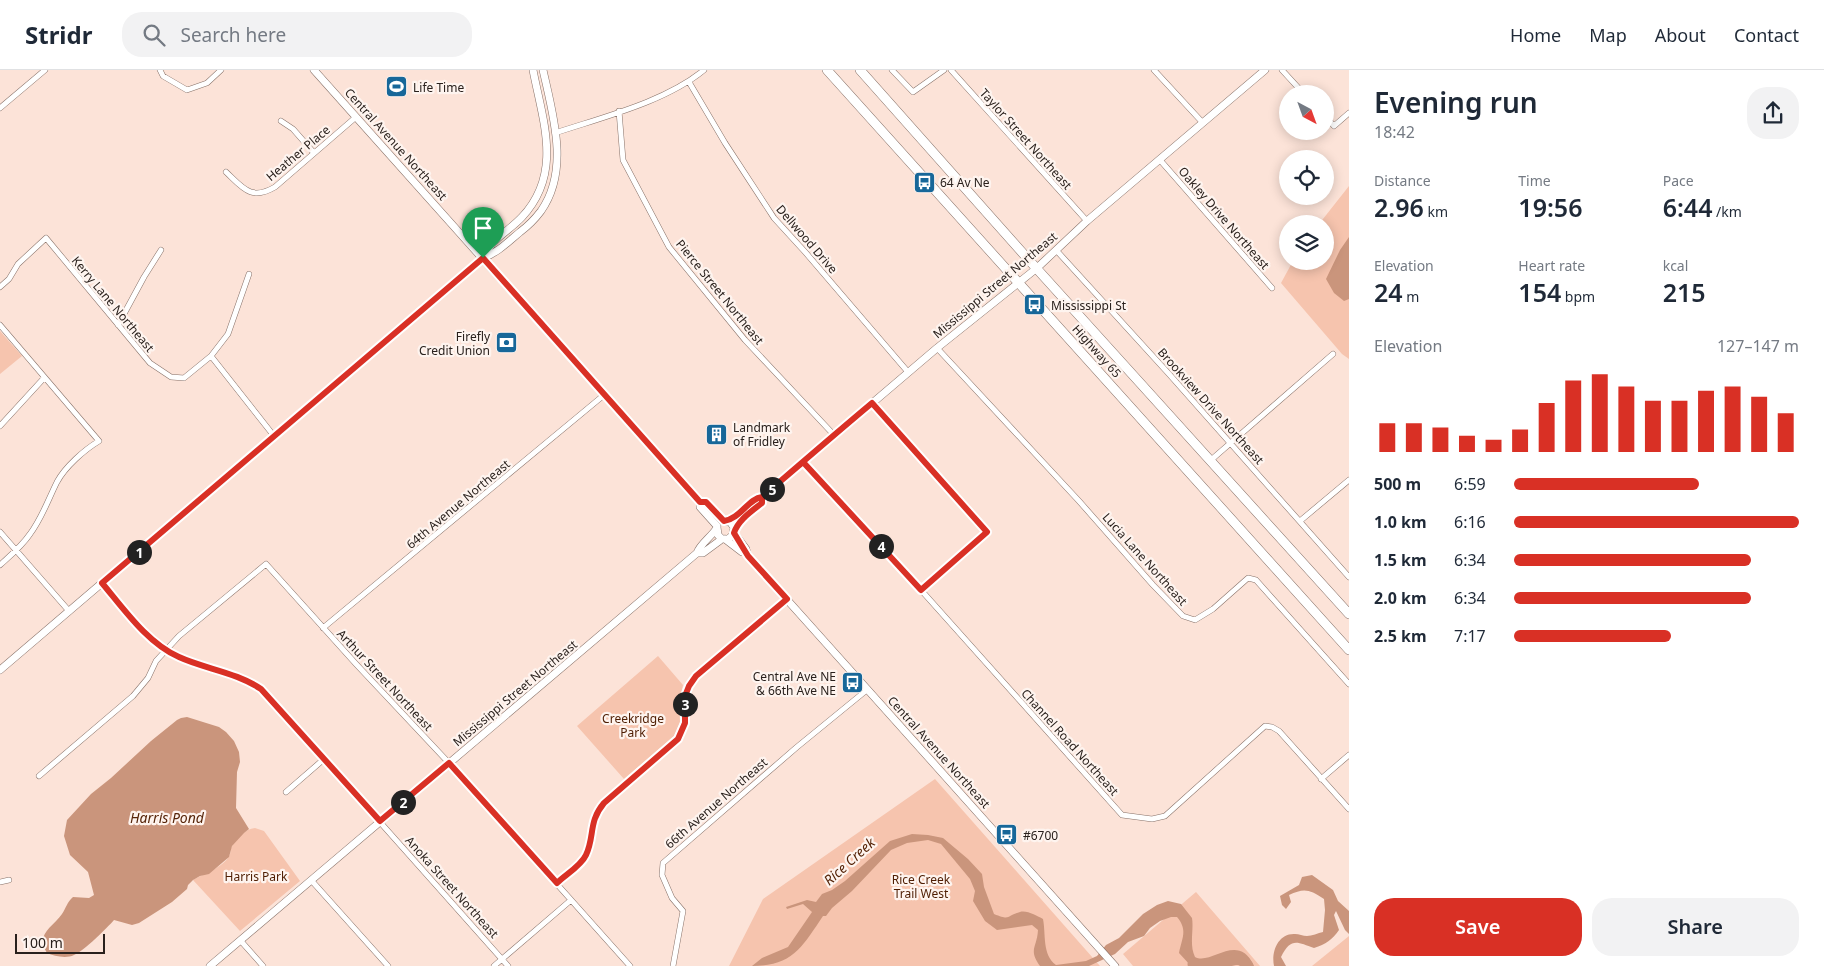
<!DOCTYPE html>
<meta charset="utf-8">
<style>
:root{--surface:#fff;--page:#f2f2f3;--text:#1f2937;--muted:#747a83;--line:#e0e1e3;--accent:#d93025}
body{margin:0;font-family:"Noto Sans",sans-serif;background:var(--page);color:var(--text);height:100vh;display:flex;flex-direction:column;font-size:19px;white-space:nowrap}
*{box-sizing:border-box;margin:0}
p{font-size:16px;color:var(--muted)}
.icon{flex:none;width:28px;height:28px;fill:none;stroke:currentColor;stroke-width:2;stroke-linecap:round;stroke-linejoin:round}
.map{position:relative;flex:1;overflow:hidden}
.panel{display:flex;flex-direction:column;background:var(--surface);width:475px}
.panel>*{flex:none}
.needle{width:32px;rotate:139deg}
.controls{position:absolute;left:1279px;top:15px;display:grid;gap:10px}
.controls a{display:grid;place-items:center;width:55px;height:55px;border-radius:50%;background:var(--surface);box-shadow:0 2px 12px #0003;font-size:25px}
.scale{position:absolute;left:15px;bottom:12px;width:90px;box-sizing:border-box;padding-left:5px;border:2px solid #29201c;border-top:0;font-size:14px;line-height:18px;white-space:nowrap;color:#29201c;-webkit-text-stroke:4px #fef4ef;paint-order:stroke}
.pin{position:absolute;display:grid;place-items:center;width:42px;height:42px;color:#fff;margin:-51px -21px;border-radius:50% 50% 50% 0;rotate:-45deg;box-shadow:0 0 5px #0007}
.pin .icon{rotate:45deg}
.km{position:absolute;width:25px;height:25px;margin:-12px;border-radius:50%;background:#222;color:#fff;font-size:14px;line-height:25px;text-align:center}
.round{display:grid;place-items:center;flex:none;width:52px;height:52px;border-radius:20px;background:var(--page)}
.summary{display:flex;align-items:center;justify-content:space-between;height:85px;padding:0 25px}
h1{font-size:28px;font-weight:600;line-height:38px}
.metrics{display:grid;grid-template-columns:repeat(3,1fr);gap:8px;height:85px;padding:5px 25px}
.metrics div{display:grid;align-content:center}
.metrics b{font-size:25px;font-weight:600}
.metrics small{font-size:14px;font-weight:400}
.metrics p{font-size:14px}
.chart{height:140px;padding:10px 25px}
.chart p{display:flex;justify-content:space-between}
.chart svg{width:100%;height:90px;margin-top:5px;stroke:var(--accent);stroke-width:6}
.cta{display:flex;gap:10px;margin-top:auto;padding:10px 25px}
.cta a{flex:1;height:58px;border-radius:20px;background:var(--accent);color:#fff;font-size:20px;font-weight:600;line-height:58px;text-align:center}
.cta a+a{background:var(--page);color:var(--text)}
ul{padding:0 25px;list-style:none;font-size:16px}
li{display:grid;grid-template-columns:80px 60px 1fr;align-items:center;height:38px}
li i{height:12px;border-radius:6px;background:var(--accent)}
header{display:flex;align-items:center;gap:30px;box-sizing:border-box;height:70px;padding:0 25px;background:var(--surface);border-bottom:1px solid var(--line)}
header strong{font-size:24px}
nav{display:flex;gap:28px;margin-inline-start:auto;font-size:18px}
.search{width:350px;height:45px;background:var(--page);display:flex;align-items:center;gap:12px;box-sizing:border-box;padding:0 18px;border-radius:20px;color:var(--muted);font-size:19px}
main{display:flex;flex:1;min-height:0}
.map>svg:first-child{display:block}
.green{fill:#f6c4ae}
.water{fill:#ca957c}
.lines{fill:none;stroke-linecap:round;stroke-linejoin:round}
.river{stroke:#ca957c;stroke-width:11}
.street-casing{stroke:#877168;stroke-width:6}
.secondary-casing{stroke:#877168;stroke-width:8}
.highway-casing{stroke:#877168;stroke-width:10}
.street{stroke:#fff;stroke-width:5}
.secondary{stroke:#fff;stroke-width:7}
.highway{stroke:#fff;stroke-width:9}
.route-casing{stroke:#fff;stroke-width:10}
.route{stroke:#d93025;stroke-width:6}
.labels{text-anchor:middle;dominant-baseline:central;stroke-width:4.5;stroke-linejoin:round;paint-order:stroke}
.poi-label{font-size:12px;fill:#29201c;stroke:#fef4ef;text-anchor:start}
.street-label{font-size:12px;fill:#29201c;stroke:#fef4ef}
.park-label{font-size:12px;fill:#4e1d02;stroke:#fef4ef}
.water-label{font-size:14px;font-style:italic;fill:#562408;stroke:#fef4ef}
</style>
<header>
<strong>Stridr</strong>
<div class="search"><svg class="icon" aria-label="search" viewBox="0 0 24 24"><circle cx="10" cy="10" r="6"/><path d="M15 15l6 6"/></svg>Search here</div>
<nav><a>Home</a><a>Map</a><a>About</a><a>Contact</a></nav>
</header>
<main>
<div class="map">
<svg width="1349" height="896" viewBox="0 0 1349 896">
<rect width="100%" height="100%" fill="#fce3d8"/>
<path class="green" d="M1349 116V289L1342 284 1281 213 1293 191H1325V154H1319Z
M0 261 22 286 0 304Z
M658 586 683 615 679 633 680 652 674 666 624 709 577 656Z
M935 709 1100 896H729L763 829Z
M255 758 264 761 300 811 240 861 193 810C203 804 224 797 229 786 231 783 230 781 231 778 235 769 245 759 255 758Z
M1196 822 1260 896H1133L1123 884Z
M1349 866V896H1312Z"/>
<path class="water" d="M1349 167V229L1344 231 1334 223 1326 209 1340 180Z
M187 647 219 657 226 662 234 671 239 682 240 692 237 702 236 738 249 759 244 763 232 776 229 787 209 804 200 806 193 810 188 815 187 819 172 832 139 853 132 855 114 850C107 858 84 881 74 885 66 889 54 886 47 883 35 864 52 858 62 844 66 838 67 832 73 827L89 828 94 825 88 802 70 785 64 766 67 750 91 724 111 708 151 671 177 650 181 648Z
M912 764 928 765 943 768 968 789 982 804 984 817 994 844C1011 851 1006 846 1020 842 1027 840 1037 846 1043 849 1046 864 1042 885 1056 895L1086 891 1097 886 1106 875 1119 868 1143 844 1157 835 1168 831 1181 834 1192 848C1194 860 1189 875 1195 887 1211 896 1238 861 1254 896H1240L1239 894 1191 896 1179 883C1182 868 1188 860 1177 847H1171L1160 851 1150 858 1144 866 1128 872 1115 884 1089 896H1040C1028 879 1037 878 1038 860L1032 855 997 860 985 851 973 831 975 821 970 809 941 774 928 770 907 773 891 780 852 821 832 838 826 846H823C802 877 793 896 752 896L762 888 788 877 812 842 803 834 787 839 786 837 807 830 816 832 822 824 832 820 845 811 890 771Z
M1312 805 1333 820 1338 831 1349 841V864L1345 860 1336 841 1334 845 1339 860C1332 870 1326 874 1314 878 1297 872 1291 867 1281 887L1286 896H1274C1271 882 1278 863 1295 864 1299 864 1303 866 1307 866 1312 866 1318 863 1323 862L1325 840 1324 829C1309 819 1304 818 1289 825L1291 832 1286 839 1282 835 1280 826 1299 815 1302 807Z"/>
<g class="lines">
<path class="river" d="M1193 894 1195 896 1215 894 1238 889 1245 892 1248 896"/>
<defs>
<path id="street" d="M160 0 163 6 187 20 207 13 221 0
M892 0 913 22 944 0
M951 0 1087 151
M1154 0 1203 53
M1282 0 1304 24
M689 12 725 73 774 148 806 183 908 302
M0 38 45 0
M619 41 623 90 669 177 745 270 834 365
M1325 46 1334 56 1349 43
M281 51 293 59 314 83
M555 63C603 47 665 32 704 0
M1160 90 1272 218
M226 102C243 118 251 131 275 117L356 47
M1056 180 1169 304 1349 507
M0 217 9 209 18 194 46 168 150 293 171 307 184 308 211 286 228 264 249 204
M0 255 99 371C84 380 65 397 57 412 48 430 42 448 30 464 22 476 11 485 0 495
M118 255 144 207 161 180
M937 278 1079 431 1153 515 1183 546 1195 550 1213 539 1248 508 1256 510 1349 614
M211 286 274 366
M872 333 987 462 921 520
M0 356 44 308
M1211 390 1333 284
M803 392 921 520 1122 745 1152 749 1165 746 1265 656 1272 657 1279 661 1349 739
M1300 451 1349 410
M0 462 69 541
M102 513C123 538 147 574 178 587 207 600 242 602 266 624L508 896
M323 558 604 325
M39 706 133 626 148 608 156 591 179 566 266 494 356 594 449 693 630 896
M1321 709 1349 685
M286 722 324 689
M311 810 388 896
M0 812 9 810
M557 813C566 805 581 796 586 785 595 766 587 753 604 733L678 669 685 653V626L689 616 695 606 787 529
M240 870 263 896
M494 896 571 830
M673 896 683 841 672 828 662 805 663 793 797 677 868 619"/>
<path id="secondary" d="M314 0 700 432V437L717 456
M483 188C490 170 509 161 522 147 563 103 543 52 533 0
M701 433 706 432 724 451
M727 451 738 446 757 428 762 427 937 278 1037 198 1087 151 1265 0
M717 457 718 465 722 469
M734 460 742 450 762 433V427
M734 463 746 479 748 486 1115 896
M725 469 742 482H746
M697 483H703L722 469H728L733 465 734 457 730 452 725 451
M0 600 416 245 483 188C497 183 508 172 520 162 528 156 535 149 541 141 570 100 553 45 543 0
M210 896 697 483C700 474 711 467 716 459"/>
<path id="highway" d="M827 0 1349 580
M860 0 1028 189 1349 544"/>
</defs>
<use href="#street" class="street-casing"/>
<use href="#secondary" class="secondary-casing"/>
<use href="#highway" class="highway-casing"/>
<use href="#street" class="street"/>
<use href="#secondary" class="secondary"/>
<use href="#highway" class="highway"/>
</g>
<g class="lines">
<defs>
<path id="route" d="M483 188 102 513C123 538 148 574 179 587 205 599 236 602 261 619L380 751 449 693 557 813C565 805 581 796 586 785 595 766 588 752 604 733L678 669 685 653V626L689 616 696 606 787 529 748 486 734 463C738 450 752 441 762 433V427L803 392 921 520 987 462 872 333C835 364 798 396 762 427 749 428 740 449 724 451L706 432H700L483 188"/>
</defs>
<use href="#route" class="route-casing"/>
<use href="#route" class="route"/>
</g>
<defs>
<symbol id="stadium-square" viewBox="-11 -11 22 22"><rect x="-9" y="-9" width="18" height="18" rx="4" fill="#176799" stroke="#fef4ef"/><path d="M0-5a6.5 5 0 1 0 0 10a6.5 5 0 1 0 0-10ZM-3.5-1.8h7v3.6h-7Z" fill="#fff"/></symbol>
<symbol id="bus-square" viewBox="-11 -11 22 22"><rect x="-9" y="-9" width="18" height="18" rx="4" fill="#176799" stroke="#fef4ef"/><path d="M-5-6H5V4H4V6H2V4H-2V6H-4V4H-5ZM-3.5-4V0h7V-4ZM-3.5 1.2v1.5H-2V1.2ZM2 1.2v1.5H3.5V1.2Z" fill="#fff"/></symbol>
<symbol id="bank-square" viewBox="-11 -11 22 22"><rect x="-9" y="-9" width="18" height="18" rx="4" fill="#176799" stroke="#fef4ef"/><path d="M-6-4H6V4H-6ZM0-2.3a2.3 2.3 0 1 0 0 4.6a2.3 2.3 0 1 0 0-4.6Z" fill="#fff"/></symbol>
<symbol id="building-square" viewBox="-11 -11 22 22"><rect x="-9" y="-9" width="18" height="18" rx="4" fill="#176799" stroke="#fef4ef"/><path d="M-4-6H4V6H1V3H-1V6H-4ZM-2.5-4.3h1.7v1.8h-1.7ZM.8-4.3h1.7v1.8H.8ZM-2.5-1h1.7V.8h-1.7ZM.8-1h1.7V.8H.8Z" fill="#fff"/></symbol>
</defs>
<g fill-rule="evenodd">
<use href="#stadium-square" x="384" y="4" width="25" height="25"/>
<use href="#bus-square" x="912" y="100" width="25" height="25"/>
<use href="#bus-square" x="1022" y="222" width="25" height="25"/>
<use href="#bank-square" x="494" y="260" width="25" height="25"/>
<use href="#building-square" x="704" y="352" width="25" height="25"/>
<use href="#bus-square" x="840" y="600" width="25" height="25"/>
<use href="#bus-square" x="994" y="752" width="25" height="25"/>
</g>
<g class="labels">
<g class="poi-label">
<text x="413" y="17">Life Time</text>
<text x="940" y="112">64 Av Ne</text>
<text x="1051" y="235">Mississippi St</text>
<text x="490" y="266" text-anchor="end">Firefly<tspan x="490" dy="14">Credit Union</tspan></text>
<text x="733" y="357">Landmark<tspan x="733" dy="14">of Fridley</tspan></text>
<text x="836" y="606" text-anchor="end">Central Ave NE<tspan x="836" dy="14">&amp; 66th Ave NE</tspan></text>
<text x="1023" y="765">#6700</text>
</g>
<g class="street-label">
<text transform="translate(1026 69) rotate(48)">Taylor Street Northeast</text>
<text transform="translate(396 74) rotate(48)">Central Avenue Northeast</text>
<text transform="translate(298 83) rotate(-40)">Heather Place</text>
<text transform="translate(1224 148) rotate(49)">Oakley Drive Northeast</text>
<text transform="translate(807 169) rotate(49)">Dellwood Drive</text>
<text transform="translate(995 215) rotate(-40)">Mississippi Street Northeast</text>
<text transform="translate(720 222) rotate(51)">Pierce Street Northeast</text>
<text transform="translate(113 234) rotate(50)">Kerry Lane Northeast</text>
<text transform="translate(1097 281) rotate(48)">Highway 65</text>
<text transform="translate(1211 336) rotate(48)">Brookview Drive Northeast</text>
<text transform="translate(458 434) rotate(-40)">64th Avenue Northeast</text>
<text transform="translate(1145 489) rotate(48)">Lucia Lane Northeast</text>
<text transform="translate(385 610) rotate(47)">Arthur Street Northeast</text>
<text transform="translate(515 623) rotate(-40)">Mississippi Street Northeast</text>
<text transform="translate(1070 672) rotate(48)">Channel Road Northeast</text>
<text transform="translate(939 682) rotate(48)">Central Avenue Northeast</text>
<text transform="translate(716 733) rotate(-41)">66th Avenue Northeast</text>
<text transform="translate(452 817) rotate(48)">Anoka Street Northeast</text>
</g>
<g class="park-label">
<text x="633" y="648">Creekridge<tspan x="633" dy="14">Park</tspan></text>
<text x="256" y="806">Harris Park</text>
<text x="921" y="809">Rice Creek<tspan x="921" dy="14">Trail West</tspan></text>
</g>
<g class="water-label">
<text x="167" y="747">Harris Pond</text>
<text transform="translate(849 791) rotate(-42)">Rice Creek</text>
</g>
</g>
</svg>
<div class="controls">
<a><svg class="needle" viewBox="-14 -14 28 28"><path d="M0-13l5 13h-10z" fill="#e53935"/><path d="M0 13l5-13h-10z" fill="#747a83"/></svg></a>
<a><svg class="icon" aria-label="locate" viewBox="0 0 24 24"><circle cx="12" cy="12" r="6"/><path d="M12 2v4M12 18v4M2 12h4M18 12h4"/></svg></a>
<a><svg class="icon" aria-label="layers" viewBox="0 0 24 24"><path d="M12 4l9 5-9 5-9-5zM3 14l9 5 9-5"/></svg></a>
</div>
<div class="scale">100 m</div>
<div class="pin" style="left:483px;top:188px;background:#1e9e55"><svg class="icon" aria-label="arrive" viewBox="0 0 24 24"><path d="M6 21V4h12l-3 4 3 4H6"/></svg></div>
<b class="km" style="left:139px;top:482px">1</b>
<b class="km" style="left:403px;top:732px">2</b>
<b class="km" style="left:685px;top:634px">3</b>
<b class="km" style="left:881px;top:476px">4</b>
<b class="km" style="left:772px;top:419px">5</b>
</div>
<section class="panel">
<div class="summary"><div><h1>Evening run</h1><p>18:42</p></div><a class="round"><svg class="icon" aria-label="share" viewBox="0 0 24 24"><path d="M12 15V3M7 8l5-5 5 5M5 13v7h14v-7"/></svg></a></div>
<div class="metrics">
<div><p>Distance</p><b>2.96<small> km</small></b></div>
<div><p>Time</p><b>19:56</b></div>
<div><p>Pace</p><b>6:44<small> /km</small></b></div>
</div>
<div class="metrics">
<div><p>Elevation</p><b>24<small> m</small></b></div>
<div><p>Heart rate</p><b>154<small> bpm</small></b></div>
<div><p>kcal</p><b>215</b></div>
</div>
<div class="chart"><p><span>Elevation</span>127–147 m</p>
<svg viewBox="0 0 160 44" preserveAspectRatio="none"><path d="M5 44V30M15 44V30M25 44V32M35 44V36M45 44V38M55 44V33M65 44V20M75 44V9M85 44V6M95 44V12M105 44V19M115 44V19M125 44V14M135 44V12M145 44V17M155 44V25"/></svg>
</div>
<ul>
<li><b>500 m</b>6:59<i style="width:65%"></i></li>
<li><b>1.0 km</b>6:16<i style="width:100%"></i></li>
<li><b>1.5 km</b>6:34<i style="width:83%"></i></li>
<li><b>2.0 km</b>6:34<i style="width:83%"></i></li>
<li><b>2.5 km</b>7:17<i style="width:55%"></i></li>
</ul>
<div class="cta"><a>Save</a><a>Share</a></div>
</section>
</main>
